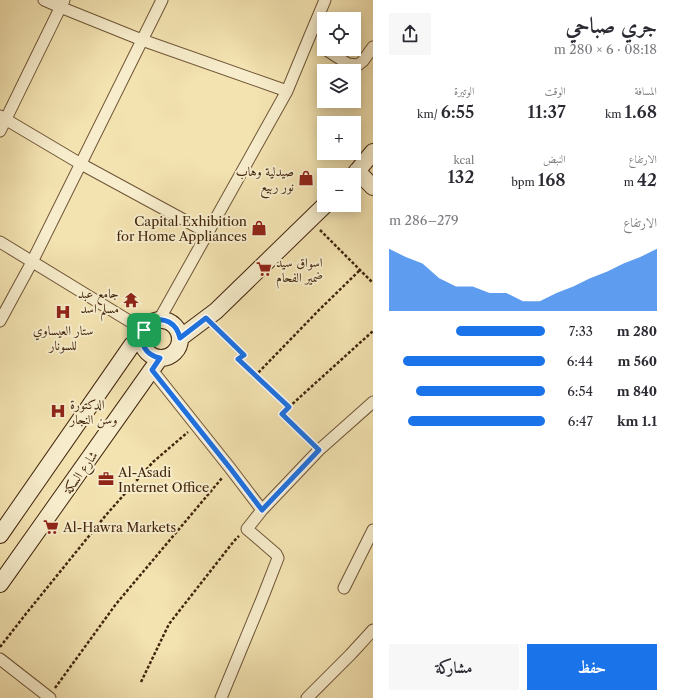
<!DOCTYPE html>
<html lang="ar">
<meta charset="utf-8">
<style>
:root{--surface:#fff;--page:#f7f7f7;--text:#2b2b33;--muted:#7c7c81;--accent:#1a73e8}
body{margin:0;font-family:"Libre Caslon Text",Amiri,serif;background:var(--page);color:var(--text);direction:rtl;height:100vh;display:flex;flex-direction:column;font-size:15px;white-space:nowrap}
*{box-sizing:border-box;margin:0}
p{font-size:13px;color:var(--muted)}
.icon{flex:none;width:22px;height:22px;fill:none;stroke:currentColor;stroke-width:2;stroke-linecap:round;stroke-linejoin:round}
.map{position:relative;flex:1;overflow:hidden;direction:ltr}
.panel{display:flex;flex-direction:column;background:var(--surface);width:300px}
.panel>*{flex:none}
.fabs{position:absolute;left:317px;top:12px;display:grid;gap:8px}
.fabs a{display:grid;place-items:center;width:44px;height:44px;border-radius:0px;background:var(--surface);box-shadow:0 2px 10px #0003;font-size:20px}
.pin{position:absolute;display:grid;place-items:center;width:34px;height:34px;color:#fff;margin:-17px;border-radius:8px;box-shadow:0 2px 6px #0006}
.round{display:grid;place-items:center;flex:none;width:42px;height:42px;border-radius:0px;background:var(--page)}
.summary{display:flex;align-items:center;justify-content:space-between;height:68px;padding:0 16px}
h1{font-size:22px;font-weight:600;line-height:30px}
.metrics{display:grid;grid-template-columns:repeat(3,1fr);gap:6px;height:68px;padding:4px 16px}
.metrics div{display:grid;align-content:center}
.metrics b{font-size:17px;font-weight:600}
.metrics small{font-size:11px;font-weight:400}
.metrics p{font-size:11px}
.chart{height:112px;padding:8px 16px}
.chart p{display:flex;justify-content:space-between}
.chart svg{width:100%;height:72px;margin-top:4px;fill:var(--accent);opacity:.7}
.cta{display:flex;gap:8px;margin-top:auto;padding:8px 16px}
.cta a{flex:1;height:46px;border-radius:0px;background:var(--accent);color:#fff;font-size:16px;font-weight:600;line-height:46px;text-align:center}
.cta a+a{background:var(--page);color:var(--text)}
ul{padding:0 16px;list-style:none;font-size:13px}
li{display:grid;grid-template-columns:64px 48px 1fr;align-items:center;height:30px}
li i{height:10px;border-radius:5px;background:var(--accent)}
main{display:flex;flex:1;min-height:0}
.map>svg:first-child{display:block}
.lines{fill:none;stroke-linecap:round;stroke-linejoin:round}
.street-casing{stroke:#6e5436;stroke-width:13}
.secondary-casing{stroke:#42250d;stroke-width:18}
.path{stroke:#42250d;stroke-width:2.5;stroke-dasharray:3 2;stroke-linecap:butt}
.street{stroke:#f7edcc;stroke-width:11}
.secondary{stroke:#f7edcc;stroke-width:16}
.route-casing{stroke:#fff;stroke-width:8}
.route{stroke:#1a73e8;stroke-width:5}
.labels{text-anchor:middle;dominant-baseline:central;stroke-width:4;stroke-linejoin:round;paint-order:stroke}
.poi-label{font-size:13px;fill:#42250d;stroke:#f7edcc;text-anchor:start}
.street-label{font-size:13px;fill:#42250d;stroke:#f7edcc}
</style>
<main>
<section class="panel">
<div class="summary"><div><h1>جري صباحي</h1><p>08:18 · 6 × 280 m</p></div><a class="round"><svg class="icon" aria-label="share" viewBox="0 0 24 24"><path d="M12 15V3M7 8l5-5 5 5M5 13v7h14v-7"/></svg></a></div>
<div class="metrics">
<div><p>المسافة</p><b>1.68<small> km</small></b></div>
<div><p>الوقت</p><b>11:37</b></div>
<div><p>الوتيرة</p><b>6:55<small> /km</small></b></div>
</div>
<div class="metrics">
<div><p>الارتفاع</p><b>42<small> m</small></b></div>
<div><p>النبض</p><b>168<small> bpm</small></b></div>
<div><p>kcal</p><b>132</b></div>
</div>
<div class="chart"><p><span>الارتفاع</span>279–286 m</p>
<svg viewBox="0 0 160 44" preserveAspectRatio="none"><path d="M0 44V6L10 11L20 15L30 24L40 29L50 29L60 33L70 33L80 38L90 38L100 33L110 29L120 24L130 20L140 15L150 11L160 6V44z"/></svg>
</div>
<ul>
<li><b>280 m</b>7:33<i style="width:57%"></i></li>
<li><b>560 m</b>6:44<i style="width:91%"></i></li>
<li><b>840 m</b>6:54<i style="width:83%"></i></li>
<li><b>1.1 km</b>6:47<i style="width:88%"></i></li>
</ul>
<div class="cta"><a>حفظ</a><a>مشاركة</a></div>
</section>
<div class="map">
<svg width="373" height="698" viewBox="0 0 373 698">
<rect width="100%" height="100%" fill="#f3e3b1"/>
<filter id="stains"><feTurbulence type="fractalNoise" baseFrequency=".005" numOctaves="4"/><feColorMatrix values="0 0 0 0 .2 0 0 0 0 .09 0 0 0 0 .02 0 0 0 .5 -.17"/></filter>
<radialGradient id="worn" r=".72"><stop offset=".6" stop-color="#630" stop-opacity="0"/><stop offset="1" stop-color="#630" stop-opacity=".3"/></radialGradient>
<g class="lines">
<defs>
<path id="street" d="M44 0 60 7 142 40 287 91
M325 49 348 64 358 65 363 61 373 47
M0 116 81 164 208 233
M0 131 64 0
M0 242 144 330
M159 320 287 91 309 38 325 0
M0 321 32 262 162 0
M152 370 230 468 262 510
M344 588 373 530
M0 659 50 698
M221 698 262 599 278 558 276 554 247 529 262 510 319 450 373 402
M307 698 351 654 373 630"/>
<path id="secondary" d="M357 171 373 187
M354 175 373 152
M142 339a19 19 0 1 1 38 0a19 19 0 1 1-38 0Z
M180 338 216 311 325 205
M0 535 132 345 142 338
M0 584 160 358"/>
</defs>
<use href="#street" class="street-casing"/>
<use href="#secondary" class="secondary-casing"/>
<path class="path" d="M320 230 373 283
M216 328 244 355 238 359 289 407
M255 376 319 310 360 270
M311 442 282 415 289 407 373 331
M0 647 25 615 106 515 153 462 188 432
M141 682 169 624 234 541 239 536
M55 688 116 604 222 478"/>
<use href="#street" class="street"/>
<use href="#secondary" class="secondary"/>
</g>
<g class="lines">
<defs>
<path id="route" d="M206 318 244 355 238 359 289 407 282 414 319 450 262 510 230 468 152 370 160 358C128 351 145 310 169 322 176 326 178 331 180 338Z"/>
</defs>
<use href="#route" class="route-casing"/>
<use href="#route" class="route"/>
</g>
<defs>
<symbol id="shop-bare" viewBox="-9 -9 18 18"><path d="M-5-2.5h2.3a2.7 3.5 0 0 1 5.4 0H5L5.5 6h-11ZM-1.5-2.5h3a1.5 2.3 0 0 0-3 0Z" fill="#8f2418" stroke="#f7edcc" stroke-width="2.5" paint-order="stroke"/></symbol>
<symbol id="supermarket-bare" viewBox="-9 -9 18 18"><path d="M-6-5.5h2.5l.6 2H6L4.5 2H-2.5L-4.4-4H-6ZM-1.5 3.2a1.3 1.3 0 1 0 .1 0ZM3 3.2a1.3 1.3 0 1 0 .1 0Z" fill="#8f2418" stroke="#f7edcc" stroke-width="2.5" paint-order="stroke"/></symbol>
<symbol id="temple-bare" viewBox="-9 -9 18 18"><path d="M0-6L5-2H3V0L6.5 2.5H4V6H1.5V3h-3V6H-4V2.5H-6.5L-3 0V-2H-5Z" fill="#8f2418" stroke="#f7edcc" stroke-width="2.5" paint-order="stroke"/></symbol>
<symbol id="hospital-bare" viewBox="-9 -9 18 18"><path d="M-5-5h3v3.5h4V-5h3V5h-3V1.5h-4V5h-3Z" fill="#8f2418" stroke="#f7edcc" stroke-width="2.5" paint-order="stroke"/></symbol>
<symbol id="office-bare" viewBox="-9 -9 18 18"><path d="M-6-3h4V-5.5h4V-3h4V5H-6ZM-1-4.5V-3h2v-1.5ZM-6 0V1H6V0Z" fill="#8f2418" stroke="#f7edcc" stroke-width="2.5" paint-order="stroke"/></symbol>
</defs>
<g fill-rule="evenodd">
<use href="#shop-bare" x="295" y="167" width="22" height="22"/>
<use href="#shop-bare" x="248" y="217" width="22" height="22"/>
<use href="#supermarket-bare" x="253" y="258" width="22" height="22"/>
<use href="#temple-bare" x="120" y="289" width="22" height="22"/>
<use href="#hospital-bare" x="52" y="301" width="22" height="22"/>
<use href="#hospital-bare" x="47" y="400" width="22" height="22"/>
<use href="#office-bare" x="95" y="468" width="22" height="22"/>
<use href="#supermarket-bare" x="40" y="516" width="22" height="22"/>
</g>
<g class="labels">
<g class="poi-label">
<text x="294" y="171" text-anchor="end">صيدلية وهاب<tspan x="294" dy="15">نور ربيع</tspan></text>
<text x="247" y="221" text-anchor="end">Capital Exhibition<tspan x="247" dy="15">for Home Appliances</tspan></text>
<text x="276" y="262">اسواق سيد<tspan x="276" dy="15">ضمير الفحام</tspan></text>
<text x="119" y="293" text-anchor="end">جامع عبد<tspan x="119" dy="15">مسلم اسد</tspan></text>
<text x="63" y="330" text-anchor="middle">ستار العيساوي<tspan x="63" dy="15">للسونار</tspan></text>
<text x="70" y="404">الدكتورة<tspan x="70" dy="15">وسن النجار</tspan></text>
<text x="118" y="472">Al-Asadi<tspan x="118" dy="15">Internet Office</tspan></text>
<text x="63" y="527">Al-Hawra Markets</text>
</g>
<g class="street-label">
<text transform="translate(80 472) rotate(-55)">شارع السكة</text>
</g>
</g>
<rect width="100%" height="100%" filter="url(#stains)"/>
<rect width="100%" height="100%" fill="url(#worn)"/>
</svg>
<div class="fabs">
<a><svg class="icon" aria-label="locate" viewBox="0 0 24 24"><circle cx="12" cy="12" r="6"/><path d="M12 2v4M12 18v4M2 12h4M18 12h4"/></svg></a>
<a><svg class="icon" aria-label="layers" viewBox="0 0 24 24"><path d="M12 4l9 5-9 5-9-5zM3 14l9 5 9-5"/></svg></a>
<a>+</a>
<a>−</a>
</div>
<div class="pin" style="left:144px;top:330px;background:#1e9e55"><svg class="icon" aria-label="arrive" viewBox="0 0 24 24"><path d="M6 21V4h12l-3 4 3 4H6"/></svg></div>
</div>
</main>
